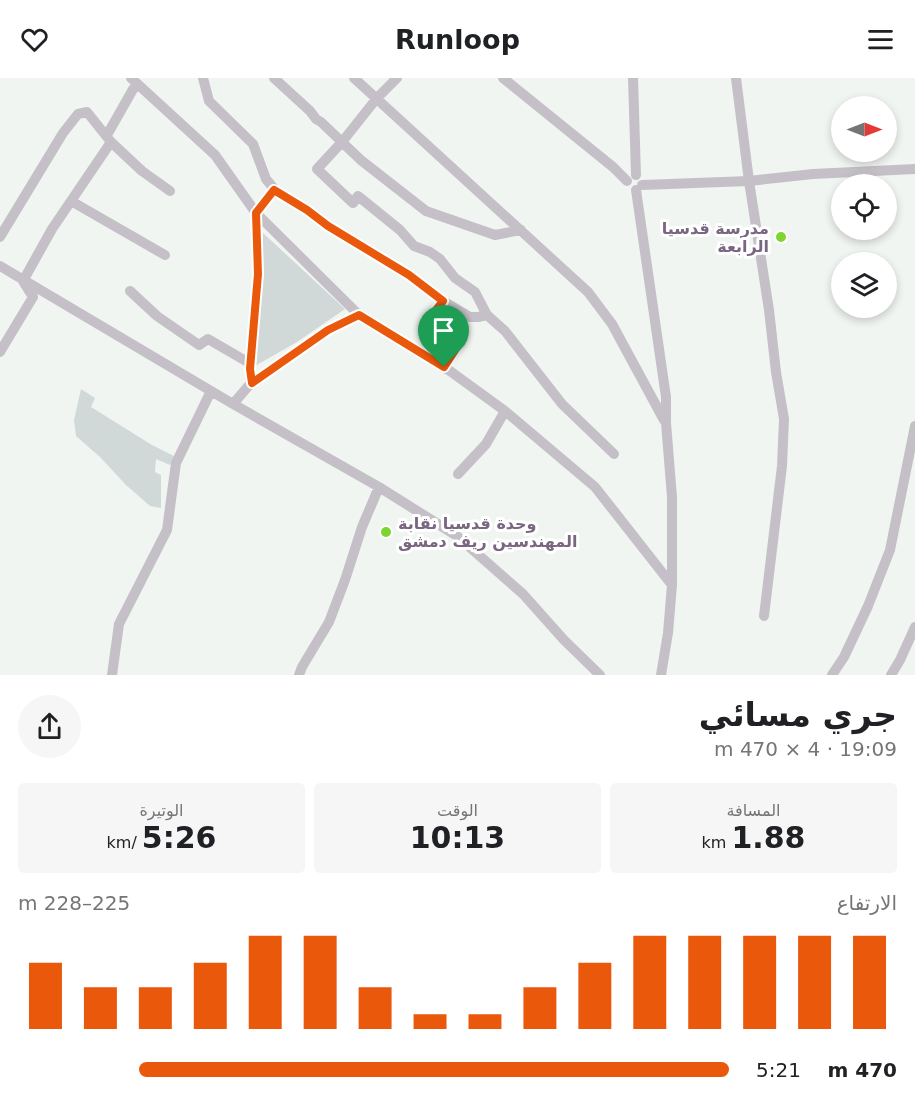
<!DOCTYPE html>
<html lang="ar">
<meta charset="utf-8">
<style>
:root{--surface:#fff;--page:#f6f6f6;--text:#202124;--muted:#757577;--accent:#ea580c}
body{margin:0;font-family:"DejaVu Sans",Vazirmatn,sans-serif;background:var(--page);color:var(--text);direction:rtl;height:100vh;display:flex;flex-direction:column;font-size:22px;white-space:nowrap}
*{box-sizing:border-box;margin:0}
p{font-size:20px;color:var(--muted)}
.icon{flex:none;width:33px;height:33px;fill:none;stroke:currentColor;stroke-width:2;stroke-linecap:round;stroke-linejoin:round}
.map{position:relative;height:597px;overflow:hidden;direction:ltr}
.drawer{display:flex;flex-direction:column;background:var(--surface);flex:1}
.drawer>*{flex:none}
.needle{width:39px;rotate:90deg}
.tools{position:absolute;left:831px;top:18px;display:grid;gap:12px}
.tools a{display:grid;place-items:center;width:66px;height:66px;border-radius:50%;background:var(--surface);box-shadow:0 3px 9px #0003;font-size:30px}
.pin{position:absolute;display:grid;place-items:center;width:51px;height:51px;color:#fff;margin:-62px -26px;border-radius:50% 50% 50% 0;rotate:-45deg;box-shadow:0 0 6px #0007}
.pin .icon{rotate:45deg}
.round{display:grid;place-items:center;flex:none;width:63px;height:63px;border-radius:32px;background:var(--page)}
.head{display:flex;align-items:center;justify-content:space-between;height:102px;padding:0 18px}
h1{font-size:33px;font-weight:700;line-height:45px}
.figures{display:grid;grid-template-columns:repeat(3,1fr);gap:9px;height:102px;padding:6px 18px}
.figures div{display:grid;align-content:center;border-radius:6px;background:var(--page);text-align:center}
.figures b{font-size:30px;font-weight:700}
.figures small{font-size:16px;font-weight:400}
.figures p{font-size:16px}
.chart{height:168px;padding:12px 18px}
.chart p{display:flex;justify-content:space-between}
.chart svg{width:100%;height:108px;margin-top:6px;stroke:var(--accent);stroke-width:6}
ul{padding:0 18px;list-style:none;font-size:20px}
li{display:grid;grid-template-columns:96px 72px 1fr;align-items:center;height:45px}
li i{height:15px;border-radius:8px;background:var(--accent)}
header{display:flex;justify-content:space-between;align-items:center;height:78px;padding:0 18px;background:var(--surface);font-size:27px;font-weight:700}
.map>svg:first-child{display:block}
.green{fill:#d0d9d8}
.lines{fill:none;stroke-linecap:round;stroke-linejoin:round}
.street{stroke:#c5c0c7;stroke-width:10}
.route-casing{stroke:#fff;stroke-width:12}
.route{stroke:#ea580c;stroke-width:8}
.poi-dot{fill:#7dd62f;stroke:#fff;stroke-width:2}
.labels{text-anchor:middle;dominant-baseline:central;stroke-width:6;stroke-linejoin:round;paint-order:stroke}
.poi-label{font-size:16px;font-weight:bold;fill:#796680;stroke:#fff;text-anchor:end}
</style>
<header><svg class="icon" aria-label="menu" viewBox="0 0 24 24"><path d="M4 6h16M4 12h16M4 18h16"/></svg>Runloop<svg class="icon" aria-label="heart" viewBox="0 0 24 24"><path d="M12 20l-8-8c-3-5 5-10 8-4 3-6 11-1 8 4z"/></svg></header>
<div class="map">
<svg width="915" height="597" viewBox="0 0 915 597">
<rect width="100%" height="100%" fill="#f1f5f2"/>
<path class="green" d="M263 155 345 231 297 264 255 288Z
M81 311 95 320 91 329 152 367 174 378 170 387 156 381 155 394 161 397V430L150 428 126 407 100 379 76 358 74 342Z"/>
<g class="lines">
<path class="street" d="M131 0 215 77 256 135 359 237 450 293 505 333 595 409 672 507
M203 0 209 23 253 66 266 101 275 112 256 135 258 196 254 255 250 291 251 305
M274 0 310 33 316 41 321 44 342 64 317 91 353 125 358 118 400 152 414 168 430 174 440 181 455 200 475 214 487 237
M354 0 588 214 612 246 664 342
M397 0 377 20 342 64 362 83 426 133 495 157 521 152
M503 0 613 89 627 103
M633 0 636 97
M736 0 749 103 769 232 776 294 784 341 782 388 764 538
M107 57 136 6
M642 107 749 103 813 96 915 91
M275 112 307 132 328 148 409 197 443 223 470 239H478L487 237 505 253 562 326 614 376
M636 112 666 319V345L672 419V507L668 555 661 597
M71 123 165 177
M0 159 63 55 78 36 87 34 111 64
M0 188 233 326 379 409 457 458 523 516 564 562 600 597
M130 213 157 238 199 267 208 261 251 286
M443 223 429 241 428 245 430 247 453 260 458 264 457 269 444 289
M0 274 33 219 23 203 52 151 111 64 142 93 170 113
M233 326 251 305 328 252 359 237
M458 396 486 366 505 333
M112 597 119 546 167 452 176 385 211 313
M299 597 302 589 329 544 345 502 362 449 379 409
M832 597 844 579 868 528 890 472 915 348
M891 597 900 582 915 549"/>
</g>
<g class="lines">
<defs>
<path id="route" d="M274 112 307 132 328 148 409 197 443 223 429 241 430 247 453 260 458 264 457 269 444 289 359 237 328 252 252 305 250 291 258 196 256 135Z"/>
</defs>
<use href="#route" class="route-casing"/>
<use href="#route" class="route"/>
</g>
<g class="poi-dot">
<circle cx="781" cy="159" r="6"/>
<circle cx="386" cy="454" r="6"/>
</g>
<g class="labels">
<g class="poi-label">
<text x="769" y="150">مدرسة قدسيا<tspan x="769" dy="18">الرابعة</tspan></text>
<text x="398" y="445" text-anchor="start">وحدة قدسيا نقابة<tspan x="398" dy="18">المهندسين ريف دمشق</tspan></text>
</g>
</g>
</svg>
<div class="tools">
<a><svg class="needle" viewBox="-14 -14 28 28"><path d="M0-13l5 13h-10z" fill="#e53935"/><path d="M0 13l5-13h-10z" fill="#757577"/></svg></a>
<a><svg class="icon" aria-label="locate" viewBox="0 0 24 24"><circle cx="12" cy="12" r="6"/><path d="M12 2v4M12 18v4M2 12h4M18 12h4"/></svg></a>
<a><svg class="icon" aria-label="layers" viewBox="0 0 24 24"><path d="M12 4l9 5-9 5-9-5zM3 14l9 5 9-5"/></svg></a>
</div>
<div class="pin" style="left:444px;top:289px;background:#1e9e55"><svg class="icon" aria-label="arrive" viewBox="0 0 24 24"><path d="M6 21V4h12l-3 4 3 4H6"/></svg></div>
</div>
<section class="drawer">
<div class="head"><div><h1>جري مسائي</h1><p>19:09 · 4 × 470 m</p></div><a class="round"><svg class="icon" aria-label="share" viewBox="0 0 24 24"><path d="M12 15V3M7 8l5-5 5 5M5 13v7h14v-7"/></svg></a></div>
<div class="figures">
<div><p>المسافة</p><b>1.88<small> km</small></b></div>
<div><p>الوقت</p><b>10:13</b></div>
<div><p>الوتيرة</p><b>5:26<small> /km</small></b></div>
</div>
<div class="chart"><p><span>الارتفاع</span>225–228 m</p>
<svg viewBox="0 0 160 44" preserveAspectRatio="none"><path d="M5 44V17M15 44V27M25 44V27M35 44V17M45 44V6M55 44V6M65 44V27M75 44V38M85 44V38M95 44V27M105 44V17M115 44V6M125 44V6M135 44V6M145 44V6M155 44V6"/></svg>
</div>
<ul>
<li><b>470 m</b>5:21<i style="width:83%"></i></li>
</ul>
</section>
